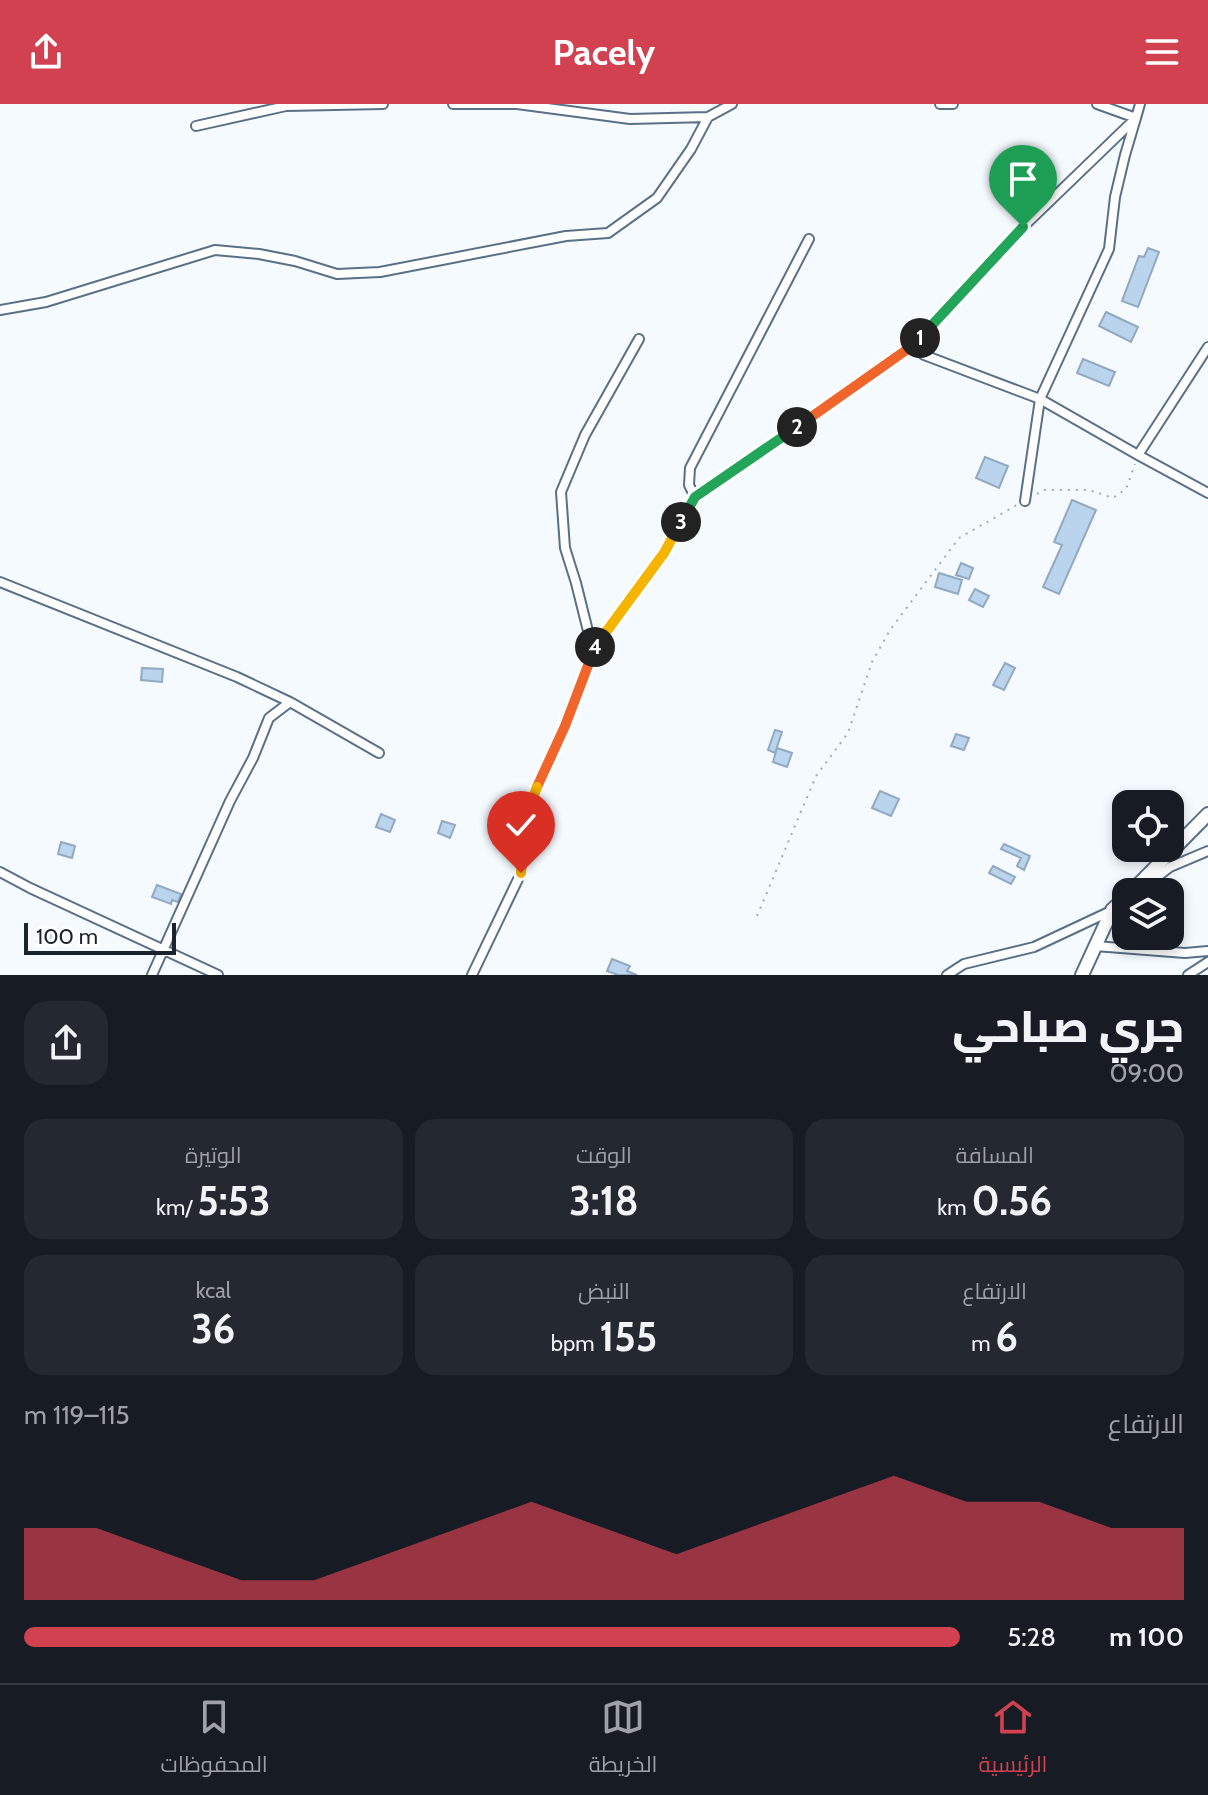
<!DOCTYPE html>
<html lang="ar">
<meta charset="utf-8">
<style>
:root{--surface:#171b24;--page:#242831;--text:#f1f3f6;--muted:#9ea1a6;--line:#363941;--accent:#d14150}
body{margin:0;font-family:Cabin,Cairo,sans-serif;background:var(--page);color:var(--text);direction:rtl;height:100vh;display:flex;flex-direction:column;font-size:30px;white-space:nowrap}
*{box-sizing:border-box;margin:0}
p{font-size:26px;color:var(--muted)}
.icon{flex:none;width:44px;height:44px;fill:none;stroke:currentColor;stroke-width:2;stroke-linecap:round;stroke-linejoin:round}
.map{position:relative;height:871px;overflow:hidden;direction:ltr}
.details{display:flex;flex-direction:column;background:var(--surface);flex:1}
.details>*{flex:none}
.controls{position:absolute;left:1112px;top:686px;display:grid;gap:16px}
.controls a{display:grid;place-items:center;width:72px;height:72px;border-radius:16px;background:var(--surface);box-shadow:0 4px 12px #0003;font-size:40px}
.scale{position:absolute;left:24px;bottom:20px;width:152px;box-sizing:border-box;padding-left:8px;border:4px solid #1a242d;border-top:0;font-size:22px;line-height:28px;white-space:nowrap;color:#1a242d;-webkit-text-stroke:6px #fff;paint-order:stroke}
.pin{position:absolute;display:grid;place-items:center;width:68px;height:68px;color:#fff;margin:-82px -34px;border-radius:50% 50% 50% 0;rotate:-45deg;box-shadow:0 0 8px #0007}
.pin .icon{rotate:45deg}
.km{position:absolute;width:40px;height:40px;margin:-20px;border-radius:50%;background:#222;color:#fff;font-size:22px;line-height:40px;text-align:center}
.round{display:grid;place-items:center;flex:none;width:84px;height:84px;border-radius:24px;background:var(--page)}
.head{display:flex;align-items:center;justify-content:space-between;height:136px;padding:0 24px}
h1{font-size:44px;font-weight:800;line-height:60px}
.metrics{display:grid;grid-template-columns:repeat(3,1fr);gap:12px;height:136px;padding:8px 24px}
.metrics div{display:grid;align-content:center;border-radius:20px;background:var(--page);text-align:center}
.metrics b{font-size:40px;font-weight:800}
.metrics small{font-size:22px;font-weight:400}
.metrics p{font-size:22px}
.chart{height:224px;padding:16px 24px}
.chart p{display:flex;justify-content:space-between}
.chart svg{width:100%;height:144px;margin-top:8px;fill:var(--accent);opacity:.7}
ul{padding:0 24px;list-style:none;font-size:26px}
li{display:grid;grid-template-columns:128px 96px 1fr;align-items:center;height:60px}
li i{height:20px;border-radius:10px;background:var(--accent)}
header{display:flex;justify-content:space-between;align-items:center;height:104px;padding:0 24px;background:var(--accent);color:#fff;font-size:36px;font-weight:800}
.tabs{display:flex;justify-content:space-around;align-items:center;height:112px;border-top:2px solid var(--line);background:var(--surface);font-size:22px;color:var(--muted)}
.tabs a{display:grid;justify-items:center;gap:4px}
.tabs .on{color:var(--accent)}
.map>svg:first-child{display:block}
.building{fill:#bbd4ed;stroke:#91a9c1;stroke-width:2}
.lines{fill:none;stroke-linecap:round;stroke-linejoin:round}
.street-casing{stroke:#597086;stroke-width:12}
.secondary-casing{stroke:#597086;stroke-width:16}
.path{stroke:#a4abb1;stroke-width:2;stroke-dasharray:2 6;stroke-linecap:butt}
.street{stroke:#fff;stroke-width:8}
.secondary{stroke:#fff;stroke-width:12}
.split-1-casing{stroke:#fff;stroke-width:16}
.split-2-casing{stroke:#fff;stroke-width:16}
.split-3-casing{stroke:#fff;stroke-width:16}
.split-4-casing{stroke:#fff;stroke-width:16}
.split-5-casing{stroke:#fff;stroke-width:16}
.split-6-casing{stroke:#fff;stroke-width:16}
.split-1{stroke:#22a559;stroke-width:10}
.split-2{stroke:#f0652b;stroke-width:10}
.split-3{stroke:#22a559;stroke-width:10}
.split-4{stroke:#f5b400;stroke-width:10}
.split-5{stroke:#f0652b;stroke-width:10}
.split-6{stroke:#f5b400;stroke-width:10}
</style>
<header><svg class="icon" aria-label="menu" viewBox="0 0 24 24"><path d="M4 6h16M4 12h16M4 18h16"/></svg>Pacely<svg class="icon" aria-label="share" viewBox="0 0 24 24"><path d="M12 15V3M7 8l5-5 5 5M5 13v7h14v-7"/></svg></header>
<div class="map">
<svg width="1208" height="871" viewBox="0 0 1208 871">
<rect width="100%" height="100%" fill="#f5faff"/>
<path class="building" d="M1148 144 1159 148 1138 203 1122 197 1139 152 1144 153Z
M1106 208 1138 223 1131 238 1099 222Z
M1083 255 1115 268 1109 282 1077 269Z
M985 353 1008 362 999 384 976 374Z
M1072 396 1096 406 1059 490 1043 483 1062 441 1054 438Z
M961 459 973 464 969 475 956 471Z
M939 469 962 476 958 490 935 483Z
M975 485 989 492 983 503 969 496Z
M1005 559 1015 564 1004 586 993 581Z
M142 564 163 565 162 578 141 576Z
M775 626 782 628 775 649 768 646Z
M956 630 969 634 964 646 951 642Z
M777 644 792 649 787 663 773 658Z
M880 687 899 695 891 712 872 704Z
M381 710 395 716 390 728 376 723Z
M442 717 455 721 450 734 438 729Z
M61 738 75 742 72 754 58 750Z
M1004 740 1030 752 1024 766 1017 762 1021 754 1001 745Z
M993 762 1015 773 1011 780 989 769Z
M157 781 181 790 178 798 172 796 171 800 152 793Z
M40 826 54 829 52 841 37 838Z
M612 855 630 862 627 867 637 871H618L607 867Z"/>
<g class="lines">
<defs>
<path id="street" d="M453 0H517L630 15 708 13 732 0
M940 0H953
M196 22 286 2 383 0
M0 206 46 198 215 146 259 150 295 157 337 170 380 168 566 132 608 129 657 94 691 45 708 13
M912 242 924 251 1040 295 1138 351 1208 389
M1138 351 1208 243
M695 393 689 381 690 364 809 135
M1025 397 1040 295 1109 145 1115 93 1125 51 1136 14 1097 0
M0 478 237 573 290 598
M593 547 664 449 695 393 912 242 1023 123 1136 14 1140 0
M0 768 30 784 218 871
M1141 785 1170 763 1208 747
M1095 842 1185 849 1208 847
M152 871 230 697 253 654 269 614 290 598 379 649
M472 871 521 769 525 716 546 662 565 622 593 547 576 479 565 444 561 388 585 331 639 235
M947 871 964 860 1034 843 1113 806
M1188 871 1208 858"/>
<path id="secondary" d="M1131 788 1208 710
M1082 871 1112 806 1126 793"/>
</defs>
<use href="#street" class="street-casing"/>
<use href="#secondary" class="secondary-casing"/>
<path class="path" d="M1037 390 1043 386H1089L1113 394 1126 385 1135 360
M757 812 816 672 848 629 872 558 890 526 959 434 1017 401"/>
<use href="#street" class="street"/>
<use href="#secondary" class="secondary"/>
</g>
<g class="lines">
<defs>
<path id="split-1" d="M920 234 1023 123"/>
<path id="split-2" d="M797 323 912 242 920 234"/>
<path id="split-3" d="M681 418 695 393 797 323"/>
<path id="split-4" d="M595 543 664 449 681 418"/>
<path id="split-5" d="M537 683 565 622 595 543"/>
<path id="split-6" d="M521 769 525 716 537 683"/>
</defs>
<use href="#split-1" class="split-1-casing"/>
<use href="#split-2" class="split-2-casing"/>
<use href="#split-3" class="split-3-casing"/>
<use href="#split-4" class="split-4-casing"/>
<use href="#split-5" class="split-5-casing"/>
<use href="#split-6" class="split-6-casing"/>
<use href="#split-1" class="split-1"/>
<use href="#split-2" class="split-2"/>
<use href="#split-3" class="split-3"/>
<use href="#split-4" class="split-4"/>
<use href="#split-5" class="split-5"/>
<use href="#split-6" class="split-6"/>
</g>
</svg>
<div class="controls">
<a><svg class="icon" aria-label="locate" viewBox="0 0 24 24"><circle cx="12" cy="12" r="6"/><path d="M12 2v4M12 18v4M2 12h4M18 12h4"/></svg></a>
<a><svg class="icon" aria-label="layers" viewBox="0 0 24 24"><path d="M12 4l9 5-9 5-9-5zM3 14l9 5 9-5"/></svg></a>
</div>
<div class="scale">100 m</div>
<div class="pin" style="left:1023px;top:123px;background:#1e9e55"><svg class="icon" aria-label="arrive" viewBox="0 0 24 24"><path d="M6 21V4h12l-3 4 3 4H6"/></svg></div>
<div class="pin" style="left:521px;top:769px;background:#d93025"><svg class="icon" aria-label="check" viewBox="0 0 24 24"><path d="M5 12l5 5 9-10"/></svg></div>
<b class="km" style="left:920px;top:234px">1</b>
<b class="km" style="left:797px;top:323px">2</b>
<b class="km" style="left:681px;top:418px">3</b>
<b class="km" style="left:595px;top:543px">4</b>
</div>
<section class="details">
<div class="head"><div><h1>جري صباحي</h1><p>09:00</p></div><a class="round"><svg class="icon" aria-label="share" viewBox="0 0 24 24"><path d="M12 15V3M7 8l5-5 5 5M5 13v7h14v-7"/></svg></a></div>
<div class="metrics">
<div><p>المسافة</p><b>0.56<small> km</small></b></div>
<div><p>الوقت</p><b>3:18</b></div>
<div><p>الوتيرة</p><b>5:53<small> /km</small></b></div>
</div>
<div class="metrics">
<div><p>الارتفاع</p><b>6<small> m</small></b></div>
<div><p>النبض</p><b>155<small> bpm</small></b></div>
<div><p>kcal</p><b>36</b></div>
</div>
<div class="chart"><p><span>الارتفاع</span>115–119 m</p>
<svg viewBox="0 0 160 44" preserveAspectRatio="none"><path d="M0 44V22L10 22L20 30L30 38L40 38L50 30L60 22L70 14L80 22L90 30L100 22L110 14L120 6L130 14L140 14L150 22L160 22V44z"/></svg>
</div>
<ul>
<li><b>100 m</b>5:28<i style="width:100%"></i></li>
</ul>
</section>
<nav class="tabs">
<a class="on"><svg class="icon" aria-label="home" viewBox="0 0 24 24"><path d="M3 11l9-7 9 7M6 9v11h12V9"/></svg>الرئيسية</a>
<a><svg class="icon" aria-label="map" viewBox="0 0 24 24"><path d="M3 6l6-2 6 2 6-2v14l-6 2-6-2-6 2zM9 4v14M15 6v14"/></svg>الخريطة</a>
<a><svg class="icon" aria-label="saved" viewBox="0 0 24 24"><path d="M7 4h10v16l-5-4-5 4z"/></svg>المحفوظات</a>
</nav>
